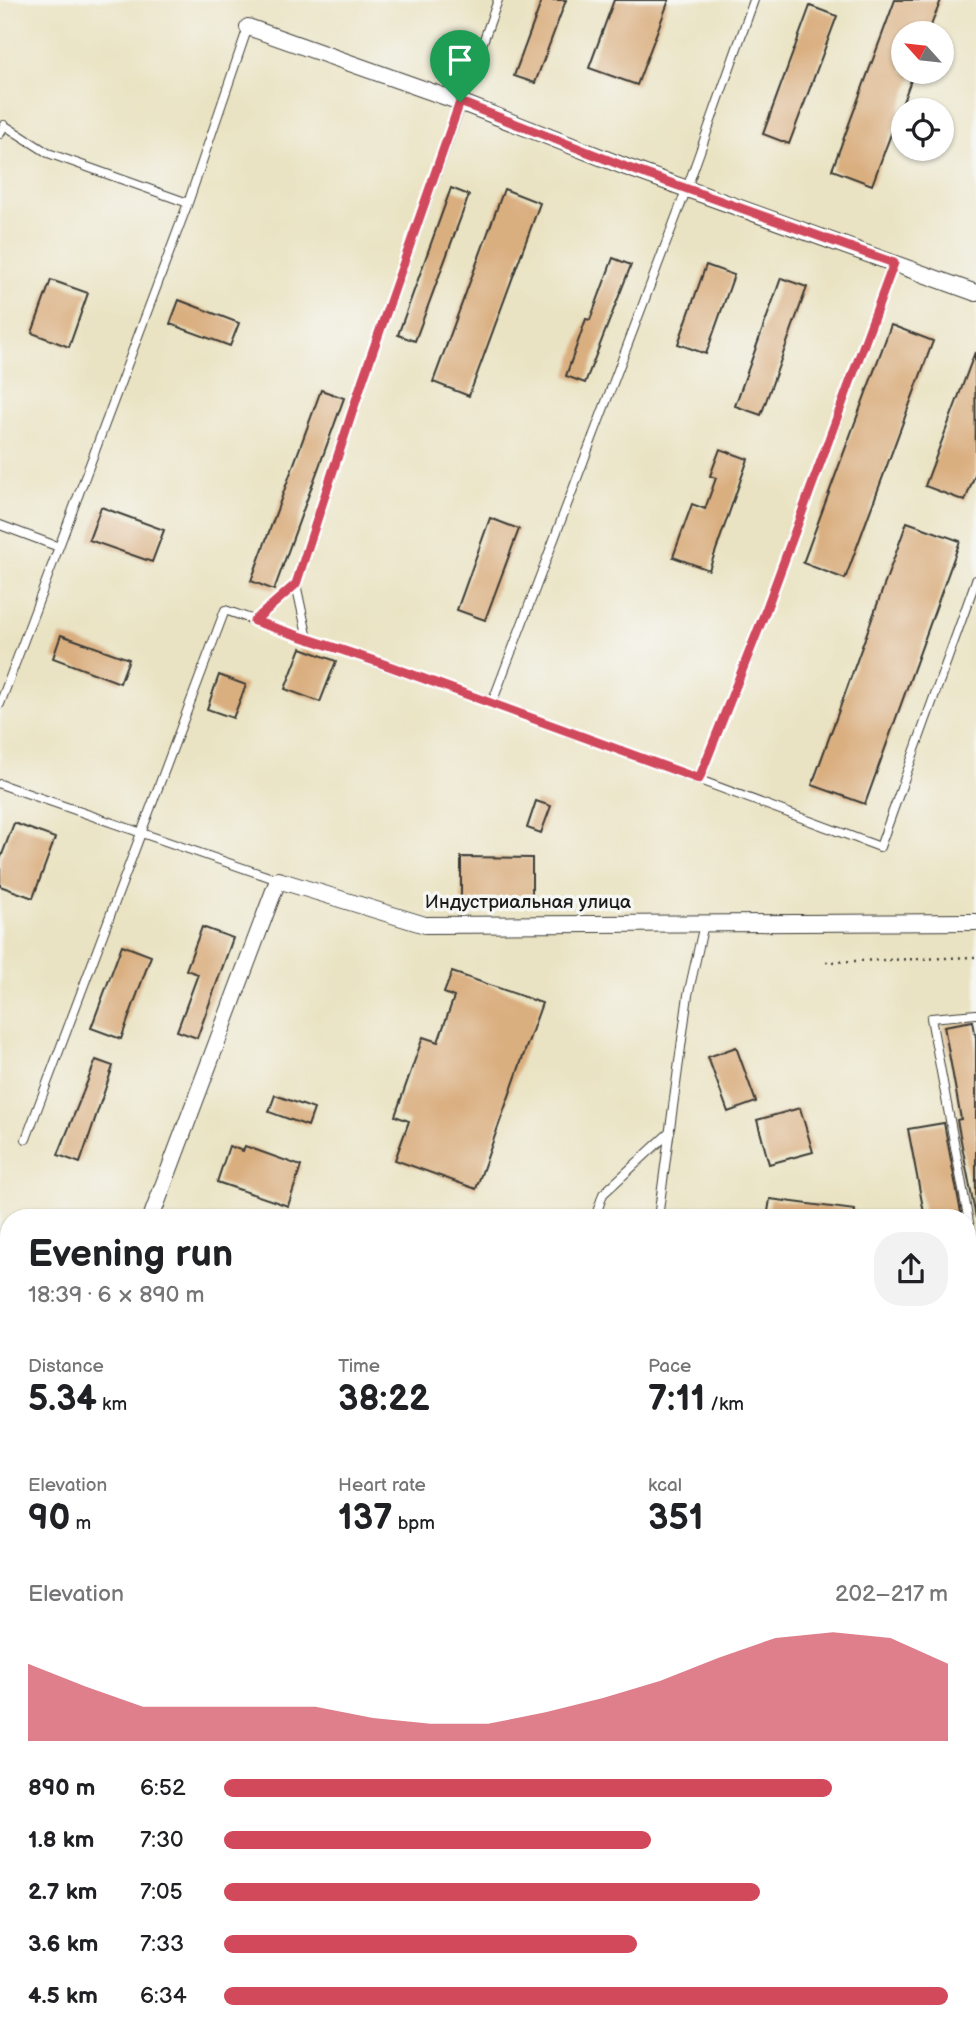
<!DOCTYPE html>
<meta charset="utf-8">
<style>
:root{--surface:#fff;--page:#f2f2f2;--text:#202124;--muted:#757577;--accent:#d1495b}
body{margin:0;font-family:"Balsamiq Sans",sans-serif;background:var(--page);color:var(--text);height:100vh;display:flex;flex-direction:column;font-size:26px;white-space:nowrap}
*{box-sizing:border-box;margin:0}
p{font-size:23px;color:var(--muted)}
.icon{flex:none;width:38px;height:38px;fill:none;stroke:currentColor;stroke-width:2;stroke-linecap:round;stroke-linejoin:round}
.map{position:relative;flex:1;overflow:hidden}
.panel{position:absolute;left:0px;top:1209px;width:976px;height:831px;display:flex;flex-direction:column;background:var(--surface);border-radius:28px 28px 0 0;box-shadow:0 2px 5px #0004}
.panel>*{flex:none}
.needle{width:46px;rotate:297deg}
.fabs{position:absolute;left:891px;top:21px;display:grid;gap:14px}
.fabs a{display:grid;place-items:center;width:63px;height:63px;border-radius:50%;background:var(--surface);box-shadow:0 2px 5px #0004;font-size:35px}
.pin{position:absolute;display:grid;place-items:center;width:60px;height:60px;color:#fff;margin:-72px -30px;border-radius:50% 50% 50% 0;rotate:-45deg;box-shadow:0 0 7px #0007}
.pin .icon{rotate:45deg}
.round{display:grid;place-items:center;flex:none;width:74px;height:74px;border-radius:28px;background:var(--page)}
.head{display:flex;align-items:center;justify-content:space-between;height:119px;padding:0 28px}
h1{font-size:38px;font-weight:700;line-height:52px}
.stats{display:grid;grid-template-columns:repeat(3,1fr);gap:10px;height:119px;padding:7px 28px}
.stats div{display:grid;align-content:center}
.stats b{font-size:35px;font-weight:700}
.stats small{font-size:19px;font-weight:400}
.stats p{font-size:19px}
.chart{height:196px;padding:14px 28px}
.chart p{display:flex;justify-content:space-between}
.chart svg{width:100%;height:126px;margin-top:7px;fill:var(--accent);opacity:.7}
ul{padding:0 28px;list-style:none;font-size:23px}
li{display:grid;grid-template-columns:112px 84px 1fr;align-items:center;height:52px}
li i{height:18px;border-radius:9px;background:var(--accent)}
.map>svg:first-child{display:block}
.building{fill:#daaf80}
.lines{fill:none;stroke-linecap:round;stroke-linejoin:round}
.lane-casing{stroke:#3b3a35;stroke-width:10}
.street-casing{stroke:#3b3a35;stroke-width:18}
.path{stroke:#3b3a35;stroke-width:2.5;stroke-dasharray:2 5;stroke-linecap:butt}
.lane{stroke:#fff;stroke-width:8}
.street{stroke:#fff;stroke-width:16}
.route-casing{stroke:#fff;stroke-width:14}
.route{stroke:#d1495b;stroke-width:9}
.labels{text-anchor:middle;dominant-baseline:central;stroke-width:7;stroke-linejoin:round;paint-order:stroke}
.street-label{font-size:19px;fill:#1c1c1c;stroke:#f6f6f2}
</style>
<div class="map">
<svg width="976" height="2039" viewBox="0 0 976 2039">
<rect width="100%" height="100%" fill="#f6f6f2"/>
<filter id="ink" filterUnits="userSpaceOnUse"><feTurbulence type="fractalNoise" baseFrequency=".0143" numOctaves="2"/><feDisplacementMap in="SourceGraphic" scale="14" xChannelSelector="R" yChannelSelector="G"/><feConvolveMatrix kernelMatrix="1 2 1 2 8 2 1 2 1" color-interpolation-filters="sRGB"/></filter>
<filter id="wash" filterUnits="userSpaceOnUse"><feTurbulence type="fractalNoise" baseFrequency=".00686" numOctaves="4" result="noise"/><feDisplacementMap in="SourceGraphic" scale="28" xChannelSelector="R" yChannelSelector="G"/><feGaussianBlur stdDeviation="1.57" result="paint"/><feColorMatrix in="noise" values="0 0 0 0 0 0 0 0 0 0 0 0 0 0 0 0 0 1.4 0 .05"/><feComposite in="paint" operator="in"/></filter>
<g filter="url(#wash)">
<rect width="100%" height="100%" fill="#eae3c3"/>
<g id="blocks">
<path class="building" d="M542 0H566L535 83 514 76Z
M614 0H669L637 85 589 68Z
M895 0H941L928 33H903V72H914L872 185 832 170Z
M810 6 837 16 789 144 763 134Z
M451 188 469 195 415 341 398 335Z
M504 189 540 203 469 396 433 382Z
M613 258 631 265 585 383 566 376 586 319 590 320Z
M706 265 734 275 706 354 678 344Z
M781 278 807 287 761 415 735 406Z
M51 280 88 293 69 347 32 333Z
M179 300 239 323 230 346 170 324Z
M891 325 933 341 845 579 803 563Z
M975 352 976 472 965 501 925 486Z
M321 390 344 398 274 590 251 581Z
M720 449 748 459 709 570 673 557 692 504 705 509 716 478 710 476Z
M101 507 164 530 152 562 89 540Z
M490 518 519 529 485 620 457 610Z
M907 522 960 541 865 804 812 785Z
M61 635 129 659 120 683 53 658Z
M301 648 336 661 320 702 285 689Z
M219 675 246 685 233 718 207 709Z
M536 801 551 806 541 833 527 828Z
M14 823 55 838 33 898 0 886V860Z
M461 857 532 858V902H461Z
M202 927 233 938 197 1038 177 1031 198 974 186 970Z
M122 945 151 956 121 1039 91 1028Z
M452 972 542 1003 476 1189 395 1160 409 1121 395 1116 423 1037 438 1042 454 997 444 993Z
M973 1021 976 1038V1218L957 1120 961 1119 944 1026Z
M736 1047 756 1102 728 1112 708 1057Z
M96 1060 113 1066 80 1163 58 1155Z
M275 1095 314 1109 308 1126 269 1112Z
M800 1108 813 1152 769 1164 757 1120Z
M944 1123 962 1218H925L908 1129Z
M229 1146 243 1151 245 1146 301 1166 288 1206 217 1182Z
M770 1199 855 1210 854 1218H767Z"/>
</g>
</g>
<g filter="url(#ink)">
<use href="#blocks" fill-opacity="0" stroke="#3b3a35" stroke-width="2"/>
<g class="lines">
<defs>
<path id="lane" d="M0 134 4 125 48 153 188 203
M0 525 59 547
M296 584 308 639
M254 621 296 584 363 379 498 0
M492 703 687 188 754 0
M0 704 188 203 248 27
M699 780 766 610 894 263
M0 784 278 880
M976 1014 931 1018 976 1260
M26 1139 225 610 492 703 880 847 976 580
M595 1218 603 1194 670 1132
M658 1218 688 995 704 924
M968 1812 976 1810"/>
<path id="street" d="M248 27 460 102 626 167 976 293
M151 1218 278 880 425 925 976 922"/>
</defs>
<use href="#lane" class="lane-casing"/>
<use href="#street" class="street-casing"/>
<path class="path" d="M826 962 976 957"/>
<use href="#lane" class="lane"/>
<use href="#street" class="street"/>
</g>
</g>
<g class="lines" filter="url(#ink)">
<defs>
<path id="route" d="M460 102 626 167 894 263 766 610 699 779 378 662 254 621 296 584 363 379Z"/>
</defs>
<use href="#route" class="route-casing"/>
<use href="#route" class="route"/>
</g>
<g class="labels">
<g class="street-label">
<text x="528" y="902">Индустриальная улица</text>
</g>
</g>
</svg>
<div class="fabs">
<a><svg class="needle" viewBox="-14 -14 28 28"><path d="M0-13l5 13h-10z" fill="#e53935"/><path d="M0 13l5-13h-10z" fill="#757577"/></svg></a>
<a><svg class="icon" aria-label="locate" viewBox="0 0 24 24"><circle cx="12" cy="12" r="6"/><path d="M12 2v4M12 18v4M2 12h4M18 12h4"/></svg></a>
</div>
<div class="pin" style="left:460px;top:102px;background:#1e9e55"><svg class="icon" aria-label="arrive" viewBox="0 0 24 24"><path d="M6 21V4h12l-3 4 3 4H6"/></svg></div>
<section class="panel">
<div class="head"><div><h1>Evening run</h1><p>18:39 · 6 × 890 m</p></div><a class="round"><svg class="icon" aria-label="share" viewBox="0 0 24 24"><path d="M12 15V3M7 8l5-5 5 5M5 13v7h14v-7"/></svg></a></div>
<div class="stats">
<div><p>Distance</p><b>5.34<small> km</small></b></div>
<div><p>Time</p><b>38:22</b></div>
<div><p>Pace</p><b>7:11<small> /km</small></b></div>
</div>
<div class="stats">
<div><p>Elevation</p><b>90<small> m</small></b></div>
<div><p>Heart rate</p><b>137<small> bpm</small></b></div>
<div><p>kcal</p><b>351</b></div>
</div>
<div class="chart"><p><span>Elevation</span>202–217 m</p>
<svg viewBox="0 0 160 44" preserveAspectRatio="none"><path d="M0 44V17L10 25L20 32L30 32L40 32L50 32L60 36L70 38L80 38L90 34L100 29L110 23L120 15L130 8L140 6L150 8L160 17V44z"/></svg>
</div>
<ul>
<li><b>890 m</b>6:52<i style="width:84%"></i></li>
<li><b>1.8 km</b>7:30<i style="width:59%"></i></li>
<li><b>2.7 km</b>7:05<i style="width:74%"></i></li>
<li><b>3.6 km</b>7:33<i style="width:57%"></i></li>
<li><b>4.5 km</b>6:34<i style="width:100%"></i></li>
</ul>
</section>
</div>
